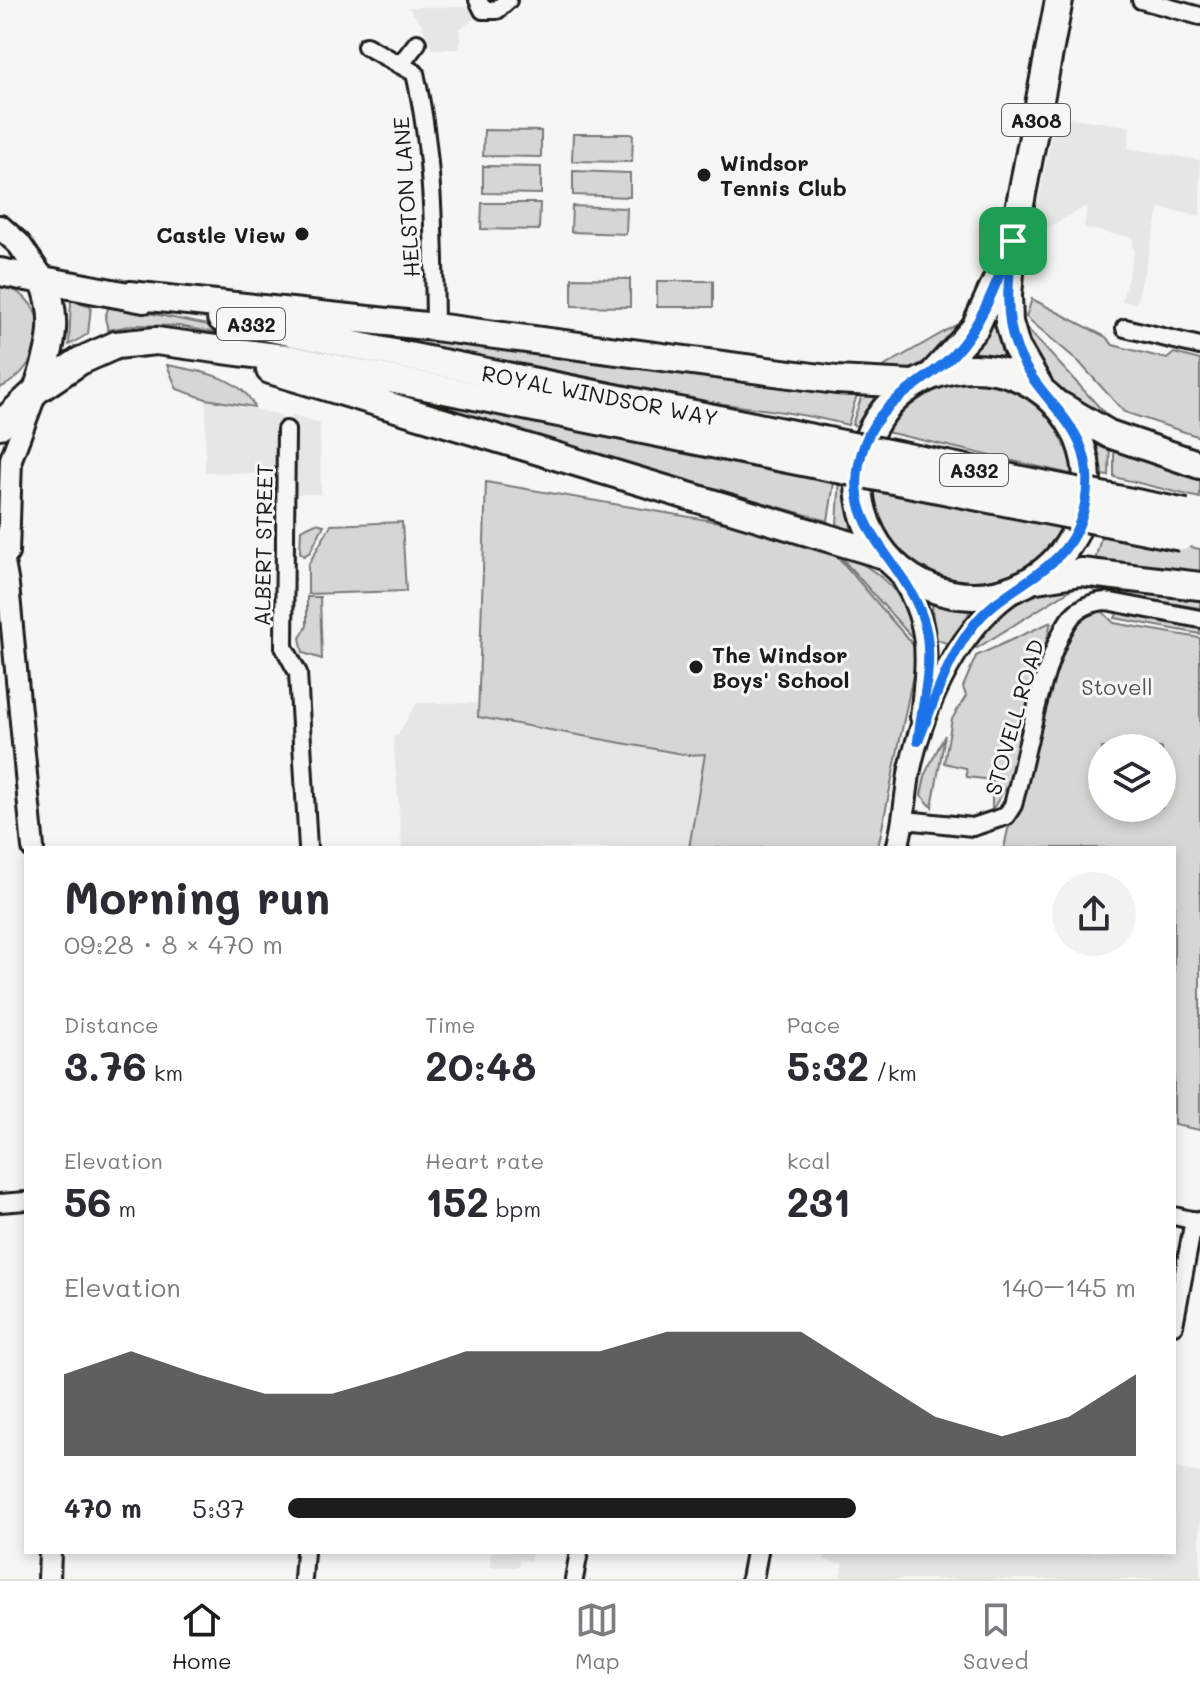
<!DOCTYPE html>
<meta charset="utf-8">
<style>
:root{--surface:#fff;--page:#f2f2f3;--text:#2b2b33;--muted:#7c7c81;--line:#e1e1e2;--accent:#1c1c1c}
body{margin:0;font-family:Mali,sans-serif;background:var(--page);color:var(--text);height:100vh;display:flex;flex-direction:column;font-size:30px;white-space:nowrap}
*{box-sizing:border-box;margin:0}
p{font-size:26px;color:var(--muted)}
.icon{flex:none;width:44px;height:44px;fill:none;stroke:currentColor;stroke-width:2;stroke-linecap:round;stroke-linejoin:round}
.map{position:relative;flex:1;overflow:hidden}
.panel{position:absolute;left:24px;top:846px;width:1152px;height:708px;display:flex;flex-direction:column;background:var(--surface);border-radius:0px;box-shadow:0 4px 12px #0003}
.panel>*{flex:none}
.tools{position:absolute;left:1088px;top:734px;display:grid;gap:16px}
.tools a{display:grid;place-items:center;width:88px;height:88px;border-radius:50%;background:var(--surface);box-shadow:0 4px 12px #0003;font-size:40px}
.pin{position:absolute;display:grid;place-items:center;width:68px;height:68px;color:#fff;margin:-34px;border-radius:16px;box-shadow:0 4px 12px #0006}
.round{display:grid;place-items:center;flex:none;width:84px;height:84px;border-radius:42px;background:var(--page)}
.headline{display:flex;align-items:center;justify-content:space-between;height:136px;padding:0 40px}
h1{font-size:44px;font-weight:700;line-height:60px}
.figures{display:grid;grid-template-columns:repeat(3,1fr);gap:12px;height:136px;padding:8px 40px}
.figures div{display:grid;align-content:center}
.figures b{font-size:40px;font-weight:700}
.figures small{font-size:22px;font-weight:400}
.figures p{font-size:22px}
.chart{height:224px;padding:16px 40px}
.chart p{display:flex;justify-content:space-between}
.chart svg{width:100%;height:144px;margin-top:8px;fill:var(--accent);opacity:.7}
ul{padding:0 40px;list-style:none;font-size:26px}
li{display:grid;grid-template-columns:128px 96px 1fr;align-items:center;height:60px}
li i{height:20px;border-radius:10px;background:var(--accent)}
.tabs{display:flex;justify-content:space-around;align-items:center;height:112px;border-top:2px solid var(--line);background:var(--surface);font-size:22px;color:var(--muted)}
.tabs a{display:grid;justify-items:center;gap:4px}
.tabs .current{color:var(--accent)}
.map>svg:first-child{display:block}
.built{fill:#e6e6e2}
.green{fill:#d6d6d2;stroke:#797977;stroke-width:2;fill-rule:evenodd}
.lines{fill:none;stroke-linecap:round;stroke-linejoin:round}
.minor-casing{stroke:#1c1c1c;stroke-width:22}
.tertiary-casing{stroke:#1c1c1c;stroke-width:26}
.secondary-casing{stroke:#1c1c1c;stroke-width:28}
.primary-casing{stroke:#1c1c1c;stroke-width:32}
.minor{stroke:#f6f6f2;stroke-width:16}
.tertiary{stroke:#f6f6f2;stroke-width:20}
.secondary{stroke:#f6f6f2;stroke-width:22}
.primary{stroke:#f6f6f2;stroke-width:26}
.primary-bridge-casing{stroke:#1c1c1c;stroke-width:32;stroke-linecap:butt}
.primary-bridge{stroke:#f6f6f2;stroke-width:26}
.route-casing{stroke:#fff;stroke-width:16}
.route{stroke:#1a73e8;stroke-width:10}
.poi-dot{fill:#1c1c1c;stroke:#f6f6f2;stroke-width:3}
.labels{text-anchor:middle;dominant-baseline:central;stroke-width:6;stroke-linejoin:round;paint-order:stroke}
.shield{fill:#f6f6f2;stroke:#5d5d5c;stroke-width:2}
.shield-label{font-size:20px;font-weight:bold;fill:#1c1c1c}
.poi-label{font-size:22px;font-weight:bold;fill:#1c1c1c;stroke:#f6f6f2;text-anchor:start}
.street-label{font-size:22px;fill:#1c1c1c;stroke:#f6f6f2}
.park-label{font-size:22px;fill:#545453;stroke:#f6f6f2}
</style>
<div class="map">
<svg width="1200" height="1579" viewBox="0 0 1200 1579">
<rect width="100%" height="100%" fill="#f6f6f2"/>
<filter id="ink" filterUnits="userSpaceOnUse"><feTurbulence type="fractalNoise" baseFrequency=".0125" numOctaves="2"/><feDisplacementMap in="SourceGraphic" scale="16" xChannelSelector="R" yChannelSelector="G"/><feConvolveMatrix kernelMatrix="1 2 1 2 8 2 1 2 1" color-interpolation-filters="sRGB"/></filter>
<g filter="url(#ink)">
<path class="built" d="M408 7H468L478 16 460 29V49H432L421 23Z
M1055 116 1130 126 1128 148 1200 160V216L1160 208 1136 304 1122 301 1135 249 1132 248 1134 238 1084 228 1087 206 1032 236Z
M206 399 282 415 272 477 256 461 255 474 205 472Z
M292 415 320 423 321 494H294Z
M486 482 742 526 914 646 915 665 878 848H402L393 736H397L417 703H478Z
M1174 1468 1200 1473V1579H840L843 1564 824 1560 826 1552H1174Z
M491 1552H531V1561L520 1560 519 1567H490Z"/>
<path class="green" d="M484 130 541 131V157L483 156Z
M573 134H633L632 162 572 161Z
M483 166 541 167V194L483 193Z
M573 171 630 173V197L573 195Z
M482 203H540L539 230 481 229Z
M572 206 627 208 626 234 571 232Z
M572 278 630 279V307L572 306Z
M657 281H713V307H657Z
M0 285C57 299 46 367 0 388Z
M1032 299 1106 337 1113 345 1167 359 1174 353 1200 360V437L1124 412 1079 362 1026 317Z
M71 300 91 306 88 334 69 345Z
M109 305 420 368V372L179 326 135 325 108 330 105 318Z
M963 321 967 324C940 352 912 379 869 375Z
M311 323 858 391 848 425C787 409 724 406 662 395 545 374 428 347 311 323Z
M990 323H1000L1006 356 973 353 972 348Z
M1023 324 1112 421C1082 409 1039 380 1027 349 1024 341 1024 332 1023 324Z
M167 365C194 370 244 377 254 407L206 399 177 389Z
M303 371 835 476 828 521Z
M965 378C1030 385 1060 410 1075 475L882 431C900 398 931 385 965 378Z
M863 392H872L874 399 858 426 852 425Z
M1095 435 1110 439 1109 476 1099 475Z
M1114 442 1200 471V498L1114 477Z
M840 477 844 479 851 527 848 530 837 524Z
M486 482 742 526 832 550 914 646 915 665 878 848H689L705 754 688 755 478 717Z
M868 482 1066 521C1033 598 926 605 883 534 874 519 867 500 868 482Z
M402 522 406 591 308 594V565L331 525Z
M316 523 324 525 310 552 304 556 300 552 301 530Z
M1103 529 1200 549V578L1094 565Z
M837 553C878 566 912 599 916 642Z
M1094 582 1200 595V608L1094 592Z
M1078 585 977 648 972 645C1005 606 1027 592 1078 585Z
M307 597H320L322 659 303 653 300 638 307 626Z
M932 605 970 611 952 645 935 639Z
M1119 609 1200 623V634L1115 618Z
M1101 610 1114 623 1200 638V1130L1174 1125V848H1004L1008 829 1018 816C1029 773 1055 651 1080 622 1085 615 1093 613 1101 610ZM1102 748H1162V808H1102Z
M1051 622 1012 787H1006L992 810V780L967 777 966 768 944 763 952 719 966 696 963 687 976 656Z
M945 735 932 807 921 795 926 772Z"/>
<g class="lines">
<defs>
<path id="minor" d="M478 0 483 10H497L508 0
M1141 0 1200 16
M366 46 415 73C434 156 434 242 435 327
M400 65 417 43
M1125 328 1200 346
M286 430 284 647 298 673 308 848
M905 820 973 827 1006 816 1013 805C1026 757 1043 658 1069 620 1077 608 1092 602 1106 601L1200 619
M0 1203 26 1201
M1174 1216 1200 1222
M1174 1325 1194 1220
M303 1579 305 1552
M574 1579 579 1552"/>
<path id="tertiary" d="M0 540 8 585 33 848
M8 553 11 459 36 393
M896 568C932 623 928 654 921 717
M897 848C905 821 905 795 910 769 924 703 961 623 1020 587
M49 1579 50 1552
M752 1579 757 1552"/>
<path id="secondary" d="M0 227 19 244 43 279"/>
<path id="primary" d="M0 272 144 299
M130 295 435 327 836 380 913 384
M221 318 763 428
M859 482a114 114 0 1 1 228 0a114 114 0 1 1-228 0Z
M270 370 884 555
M934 373 975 328 1003 266
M1039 386 1016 347 1009 322 1008 295 1013 241 1059 0
M37 390C51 350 60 319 43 279
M1061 406 1109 434 1200 465
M0 425 37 390 80 361 116 345 156 341 291 359 757 453
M1037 579 1081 572 1200 586"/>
</defs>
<use href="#minor" class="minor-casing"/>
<use href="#tertiary" class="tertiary-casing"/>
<use href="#secondary" class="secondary-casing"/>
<use href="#primary" class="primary-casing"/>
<use href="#minor" class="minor"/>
<use href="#tertiary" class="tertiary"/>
<use href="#secondary" class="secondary"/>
<use href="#primary" class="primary"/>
<defs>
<path id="primary-bridge" d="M763 428 1186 513
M757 453 1181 537"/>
</defs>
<use href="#primary-bridge" class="primary-bridge-casing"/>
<use href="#primary-bridge" class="primary-bridge"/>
</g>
</g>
<g class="lines" filter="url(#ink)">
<defs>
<path id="route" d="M1013 241C1009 276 1003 314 1017 349 1040 409 1100 425 1085 504 1071 575 1010 578 973 626 947 659 934 703 918 741 922 705 934 662 925 626 907 556 833 528 865 443 882 397 923 386 954 354 984 322 997 280 1013 241Z"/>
</defs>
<use href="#route" class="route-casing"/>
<use href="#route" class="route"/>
</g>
<g class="poi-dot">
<circle cx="704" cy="175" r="8"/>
<circle cx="302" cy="234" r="8"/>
<circle cx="696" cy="667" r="8"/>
</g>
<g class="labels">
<g class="shield">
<rect x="1002" y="104" width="68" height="32" rx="6"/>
<rect x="217" y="308" width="68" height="32" rx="6"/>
<rect x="940" y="454" width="68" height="32" rx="6"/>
</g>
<g class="shield-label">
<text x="1036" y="120">A308</text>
<text x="251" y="324">A332</text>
<text x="974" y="470">A332</text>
</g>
<g class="poi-label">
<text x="720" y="162">Windsor<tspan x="720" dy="25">Tennis Club</tspan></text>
<text x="286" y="234" text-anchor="end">Castle View</text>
<text x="712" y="654">The Windsor<tspan x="712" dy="25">Boys' School</tspan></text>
</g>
<g class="street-label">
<text transform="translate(406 197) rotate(-94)">HELSTON LANE</text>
<text transform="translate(600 395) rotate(11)">ROYAL WINDSOR WAY</text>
<text transform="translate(263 545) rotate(-89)">ALBERT STREET</text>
<text transform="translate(1014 717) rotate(-74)">STOVELL ROAD</text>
</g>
<g class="park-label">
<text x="1117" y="686">Stovell</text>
</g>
</g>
</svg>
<div class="tools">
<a><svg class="icon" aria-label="layers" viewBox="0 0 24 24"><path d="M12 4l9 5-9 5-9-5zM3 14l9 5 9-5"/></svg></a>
</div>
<div class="pin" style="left:1013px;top:241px;background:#1e9e55"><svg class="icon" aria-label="arrive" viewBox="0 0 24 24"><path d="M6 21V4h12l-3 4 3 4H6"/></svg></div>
<section class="panel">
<div class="headline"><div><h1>Morning run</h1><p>09:28 · 8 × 470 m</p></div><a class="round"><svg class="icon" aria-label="share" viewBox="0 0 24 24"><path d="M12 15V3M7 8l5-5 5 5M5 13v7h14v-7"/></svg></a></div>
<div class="figures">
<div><p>Distance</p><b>3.76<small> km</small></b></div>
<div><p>Time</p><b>20:48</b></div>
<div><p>Pace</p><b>5:32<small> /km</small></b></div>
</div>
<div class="figures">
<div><p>Elevation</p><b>56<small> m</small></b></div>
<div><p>Heart rate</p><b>152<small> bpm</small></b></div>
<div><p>kcal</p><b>231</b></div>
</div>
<div class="chart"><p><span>Elevation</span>140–145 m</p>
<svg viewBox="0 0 160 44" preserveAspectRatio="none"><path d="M0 44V19L10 12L20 19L30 25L40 25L50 19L60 12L70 12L80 12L90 6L100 6L110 6L120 19L130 32L140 38L150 32L160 19V44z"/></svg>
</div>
<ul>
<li><b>470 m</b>5:37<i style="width:67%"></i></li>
</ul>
</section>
</div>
<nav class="tabs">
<a class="current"><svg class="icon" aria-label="home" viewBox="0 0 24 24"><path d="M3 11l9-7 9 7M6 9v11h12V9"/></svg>Home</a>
<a><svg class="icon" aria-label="map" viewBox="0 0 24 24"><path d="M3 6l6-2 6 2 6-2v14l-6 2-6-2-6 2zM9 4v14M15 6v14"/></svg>Map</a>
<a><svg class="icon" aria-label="saved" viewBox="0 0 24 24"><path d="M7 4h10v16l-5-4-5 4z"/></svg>Saved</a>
</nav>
